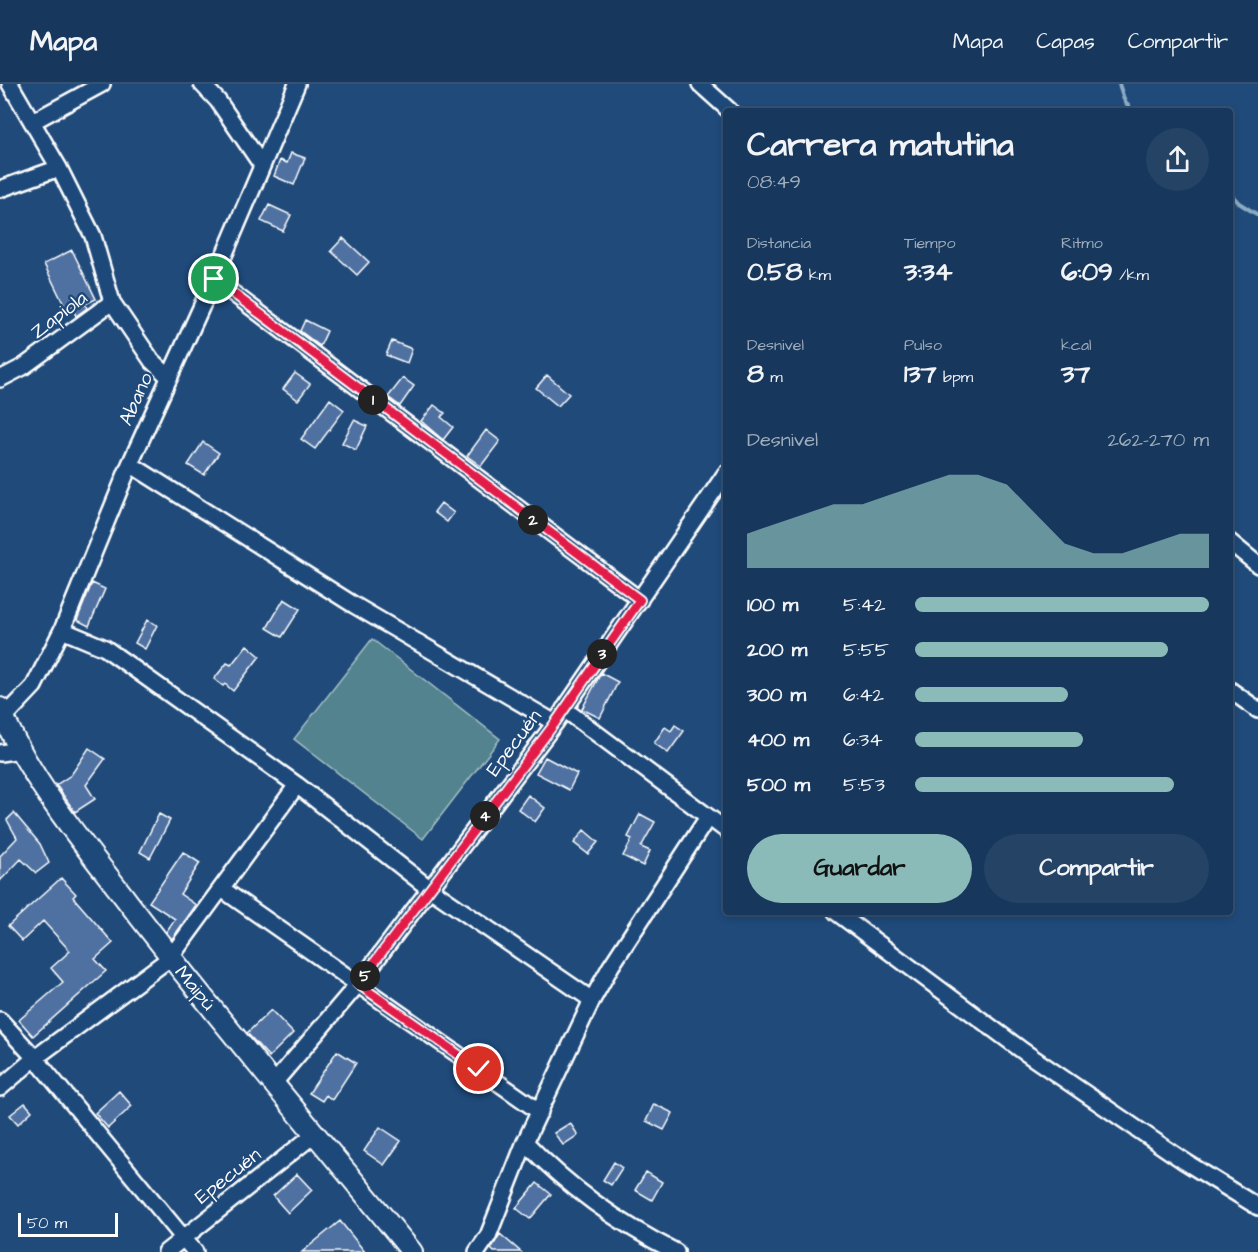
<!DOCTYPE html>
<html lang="es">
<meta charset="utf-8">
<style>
:root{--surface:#17385c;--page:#244365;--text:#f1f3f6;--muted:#9eacbb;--line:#365272;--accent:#8bbbb9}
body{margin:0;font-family:"Architects Daughter",sans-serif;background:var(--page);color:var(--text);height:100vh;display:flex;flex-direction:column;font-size:22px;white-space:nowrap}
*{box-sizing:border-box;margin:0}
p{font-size:20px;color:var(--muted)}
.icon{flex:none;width:33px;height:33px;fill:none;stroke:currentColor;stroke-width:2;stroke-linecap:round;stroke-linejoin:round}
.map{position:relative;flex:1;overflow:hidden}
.sheet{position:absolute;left:723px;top:24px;width:510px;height:807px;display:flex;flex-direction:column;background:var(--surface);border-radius:6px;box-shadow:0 3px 9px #0003,0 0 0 2px var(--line)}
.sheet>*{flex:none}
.scale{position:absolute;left:18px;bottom:15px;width:100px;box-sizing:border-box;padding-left:6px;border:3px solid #fff;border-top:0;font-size:16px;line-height:21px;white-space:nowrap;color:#fff;-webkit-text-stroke:4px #1f4a7a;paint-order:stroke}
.pin{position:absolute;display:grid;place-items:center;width:51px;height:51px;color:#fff;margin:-26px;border:3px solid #fff;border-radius:50%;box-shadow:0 2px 6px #0007}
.km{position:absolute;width:30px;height:30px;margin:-15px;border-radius:50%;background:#222;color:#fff;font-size:16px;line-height:30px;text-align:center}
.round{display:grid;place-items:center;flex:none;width:63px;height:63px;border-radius:32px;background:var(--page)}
.headline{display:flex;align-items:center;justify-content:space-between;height:102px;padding:0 24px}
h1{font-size:33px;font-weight:800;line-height:45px}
.stats{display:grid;grid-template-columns:repeat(3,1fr);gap:9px;height:102px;padding:6px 24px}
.stats div{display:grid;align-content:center}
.stats b{font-size:26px;font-weight:800}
.stats small{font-size:16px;font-weight:400}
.stats p{font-size:16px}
.chart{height:168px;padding:12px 24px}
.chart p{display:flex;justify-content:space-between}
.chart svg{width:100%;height:108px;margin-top:6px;fill:var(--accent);opacity:.7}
.cta{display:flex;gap:12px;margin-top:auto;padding:12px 24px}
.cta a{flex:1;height:69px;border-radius:36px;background:var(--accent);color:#111;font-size:24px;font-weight:800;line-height:69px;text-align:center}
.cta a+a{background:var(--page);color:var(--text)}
ul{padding:0 24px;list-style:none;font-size:20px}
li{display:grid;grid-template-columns:96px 72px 1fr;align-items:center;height:45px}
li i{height:15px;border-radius:8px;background:var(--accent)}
header{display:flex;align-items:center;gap:36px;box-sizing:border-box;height:84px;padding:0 30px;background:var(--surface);border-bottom:2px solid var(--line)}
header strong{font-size:28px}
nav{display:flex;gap:33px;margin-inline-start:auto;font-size:21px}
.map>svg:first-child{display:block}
.green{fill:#52838e;stroke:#a8c1c6;stroke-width:1.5}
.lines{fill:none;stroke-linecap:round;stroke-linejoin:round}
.stream{stroke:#8cacc4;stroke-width:4}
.building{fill:#5071a1;stroke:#fff;stroke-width:1.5}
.minor-casing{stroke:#fff;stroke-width:20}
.secondary-casing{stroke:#fff;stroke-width:24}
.minor{stroke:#1f4a7a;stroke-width:15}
.secondary{stroke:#1f4a7a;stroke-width:20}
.route-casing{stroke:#fff;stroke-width:12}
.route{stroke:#e11d48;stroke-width:8}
.labels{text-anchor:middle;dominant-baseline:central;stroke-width:5;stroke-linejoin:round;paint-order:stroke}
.street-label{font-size:20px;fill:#fff;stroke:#1f4a7a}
</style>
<header>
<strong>Mapa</strong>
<nav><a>Mapa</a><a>Capas</a><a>Compartir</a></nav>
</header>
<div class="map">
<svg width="1258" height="1168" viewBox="0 0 1258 1168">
<rect width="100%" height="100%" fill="#1f4a7a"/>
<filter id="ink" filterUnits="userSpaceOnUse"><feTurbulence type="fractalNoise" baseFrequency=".0167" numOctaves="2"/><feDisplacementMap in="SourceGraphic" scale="12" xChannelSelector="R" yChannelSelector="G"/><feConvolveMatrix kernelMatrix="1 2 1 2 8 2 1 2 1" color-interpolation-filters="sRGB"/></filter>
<g filter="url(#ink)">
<path class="green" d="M372 555 500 655 423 755 294 655Z"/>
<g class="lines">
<path class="stream" d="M1119 0 1125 18 1133 27
M1230 109 1239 119 1258 131"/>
</g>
<path class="building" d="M291 69 305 74 294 101 274 92 280 76 287 79Z
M269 121 291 131 283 147 261 137Z
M343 154 369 178 357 191 331 167Z
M72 166 96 215 85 220 87 224 76 232 71 220 65 223 44 180Z
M305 236 327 247 320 262 300 247Z
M392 257 412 265 407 279 386 271Z
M295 289 310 300 298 316 283 305Z
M547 291 569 310 558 322 536 304Z
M403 294 414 302 400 322 388 313Z
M330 315 344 326 315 365 301 355Z
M434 321 445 329 441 333 453 343 443 356 421 337Z
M354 336 367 342 356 366 342 359Z
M486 346 500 357 481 382 467 372Z
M203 358 219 369 204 391 188 381Z
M441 419 454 429 447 438 434 428Z
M92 499 105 505 89 542 77 536Z
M284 515 300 525 282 553 267 544Z
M147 536 157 541 145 565 135 559Z
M247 561 260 572 233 607 225 600 223 602 214 595 227 579 231 581Z
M601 589 618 598 600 634 582 625Z
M675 641 684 647 668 669 654 659 665 643 671 647Z
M89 664 105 675 86 701 95 715 75 728 56 701 71 691Z
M545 673 577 690 569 706 536 689Z
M528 711 545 724 535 738 518 725Z
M14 729 40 760 49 779 36 789 21 775 0 797V772L17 754 7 736Z
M159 730 170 736 150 774 140 768Z
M640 730 655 738 641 763 650 767 643 782 623 772 632 755 628 753Z
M584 746 598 758 588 770 574 759Z
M183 768 200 779 180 810 196 821 172 855 166 848 175 835 149 818Z
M61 794 76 810 73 813 113 859 95 875 106 887 33 952 19 936 63 898 51 884 70 867 43 837 22 857 8 842Z
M271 926 293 949 269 973 247 949Z
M337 967 356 979 332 1016 326 1011 322 1017 309 1009Z
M119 1007 132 1022 108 1044 95 1029Z
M25 1019 32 1027 18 1040 10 1031Z
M654 1020 673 1029 664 1046 646 1037Z
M570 1039 578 1051 563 1061 554 1049Z
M380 1043 401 1057 384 1081 364 1067Z
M614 1078 622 1084 611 1101 603 1096Z
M646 1088 662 1098 652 1116 635 1106Z
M297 1090 312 1106 288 1129 273 1112Z
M537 1099 551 1110 530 1135 516 1124Z
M340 1137 365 1168H302Z
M500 1150 521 1168H494L491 1165Z"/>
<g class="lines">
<defs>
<path id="minor" d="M10 0 59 84 93 152 112 218 152 277 169 293
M202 0 218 17 261 80
M700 0 730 27
M32 38 102 0
M0 105 59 84
M214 195 640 516
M0 295 23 283 112 218
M130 380 354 521 555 639
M1230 458 1258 481
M62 546 105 564 297 701 430 805 592 916
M1230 606 1258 626
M564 625 726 746
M0 638 34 602 62 546 130 380 214 195 297 0
M0 669 21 666
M222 805 540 1028
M836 828 1023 967 1184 1077 1258 1123
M0 936 35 974 195 1168
M274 999 358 900 555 639 726 389
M0 1004 35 974 170 874 297 701
M525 1058C570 1105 618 1139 676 1168
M166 1168 316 1049
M477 1168 488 1152 525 1058 592 916 611 882 708 733"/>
<path id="secondary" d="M0 624C29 695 82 758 128 818 219 937 317 1051 412 1168"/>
</defs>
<use href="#minor" class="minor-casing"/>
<use href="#secondary" class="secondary-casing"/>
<use href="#minor" class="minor"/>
<use href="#secondary" class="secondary"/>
</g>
</g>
<g class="lines" filter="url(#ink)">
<defs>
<path id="route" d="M214 195 640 516 555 639 358 900 479 985"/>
</defs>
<use href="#route" class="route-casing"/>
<use href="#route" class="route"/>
</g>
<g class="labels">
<g class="street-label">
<text transform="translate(59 231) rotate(-37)">Zapiola</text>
<text transform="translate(136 315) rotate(-66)">Abano</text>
<text transform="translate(514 659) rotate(-53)">Epecuén</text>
<text transform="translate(195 904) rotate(50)">Maipú</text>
<text transform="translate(228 1092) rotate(-38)">Epecuén</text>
</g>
</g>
</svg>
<div class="scale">50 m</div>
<div class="pin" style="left:214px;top:195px;background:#1e9e55"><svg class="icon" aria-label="arrive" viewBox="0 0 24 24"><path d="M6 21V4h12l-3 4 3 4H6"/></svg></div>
<div class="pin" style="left:479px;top:985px;background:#d93025"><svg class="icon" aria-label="check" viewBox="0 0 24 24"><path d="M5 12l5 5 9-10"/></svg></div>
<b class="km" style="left:373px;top:316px">1</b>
<b class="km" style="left:533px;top:436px">2</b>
<b class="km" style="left:602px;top:570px">3</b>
<b class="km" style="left:485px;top:732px">4</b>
<b class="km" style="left:365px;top:892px">5</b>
<section class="sheet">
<div class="headline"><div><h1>Carrera matutina</h1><p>08:49</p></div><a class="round"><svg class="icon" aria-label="share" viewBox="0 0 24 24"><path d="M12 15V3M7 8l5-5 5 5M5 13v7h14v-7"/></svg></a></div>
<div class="stats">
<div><p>Distancia</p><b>0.58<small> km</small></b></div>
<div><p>Tiempo</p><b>3:34</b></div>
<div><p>Ritmo</p><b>6:09<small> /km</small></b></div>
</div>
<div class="stats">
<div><p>Desnivel</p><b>8<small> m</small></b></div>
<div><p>Pulso</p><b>137<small> bpm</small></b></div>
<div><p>kcal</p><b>37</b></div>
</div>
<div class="chart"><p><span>Desnivel</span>262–270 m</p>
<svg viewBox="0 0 160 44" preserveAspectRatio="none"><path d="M0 44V30L10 26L20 22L30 18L40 18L50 14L60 10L70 6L80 6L90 10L100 22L110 34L120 38L130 38L140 34L150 30L160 30V44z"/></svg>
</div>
<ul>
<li><b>100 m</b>5:42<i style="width:100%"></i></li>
<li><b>200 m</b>5:55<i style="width:86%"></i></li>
<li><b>300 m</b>6:42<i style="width:52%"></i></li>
<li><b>400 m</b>6:34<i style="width:57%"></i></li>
<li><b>500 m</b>5:53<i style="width:88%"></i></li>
</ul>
<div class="cta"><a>Guardar</a><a>Compartir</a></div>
</section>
</div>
